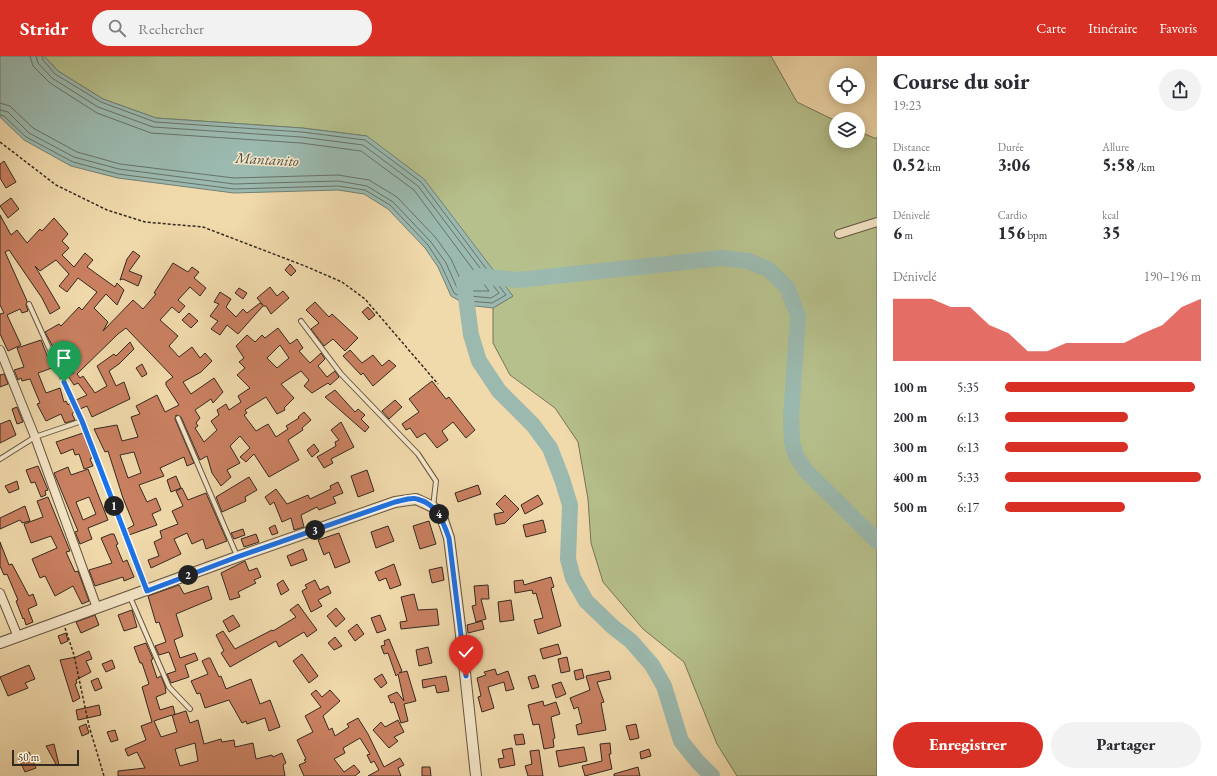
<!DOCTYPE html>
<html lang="fr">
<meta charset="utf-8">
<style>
:root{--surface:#fff;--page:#f2f2f3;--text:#2b2b33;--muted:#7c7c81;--accent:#d93025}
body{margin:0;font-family:"EB Garamond",serif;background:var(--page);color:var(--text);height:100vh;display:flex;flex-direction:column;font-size:15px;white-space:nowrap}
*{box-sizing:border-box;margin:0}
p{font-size:13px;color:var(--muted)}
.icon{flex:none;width:22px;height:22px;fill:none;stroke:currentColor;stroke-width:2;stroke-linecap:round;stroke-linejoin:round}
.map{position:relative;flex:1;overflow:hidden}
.panel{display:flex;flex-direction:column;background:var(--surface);width:340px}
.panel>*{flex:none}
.tools{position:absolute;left:829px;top:12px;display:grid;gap:8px}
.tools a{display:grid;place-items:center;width:36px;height:36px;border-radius:50%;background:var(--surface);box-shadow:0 2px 10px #0003;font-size:20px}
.scale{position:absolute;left:12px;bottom:10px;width:67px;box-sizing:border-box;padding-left:4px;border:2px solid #352a20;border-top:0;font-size:11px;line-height:14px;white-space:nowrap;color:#352a20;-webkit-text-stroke:3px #f5e6c8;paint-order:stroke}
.pin{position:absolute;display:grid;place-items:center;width:34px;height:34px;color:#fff;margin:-41px -17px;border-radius:50% 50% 50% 0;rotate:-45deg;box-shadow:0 0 4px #0007}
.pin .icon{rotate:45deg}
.km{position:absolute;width:20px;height:20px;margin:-10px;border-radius:50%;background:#222;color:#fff;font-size:11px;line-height:20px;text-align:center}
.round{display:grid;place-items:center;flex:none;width:42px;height:42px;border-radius:21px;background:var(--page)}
.headline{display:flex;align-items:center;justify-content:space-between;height:68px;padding:0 16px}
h1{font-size:22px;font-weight:800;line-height:30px}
.figures{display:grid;grid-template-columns:repeat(3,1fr);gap:6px;height:68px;padding:4px 16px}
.figures div{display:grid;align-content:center}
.figures b{font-size:17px;font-weight:800}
.figures small{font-size:11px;font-weight:400}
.figures p{font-size:11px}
.chart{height:112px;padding:8px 16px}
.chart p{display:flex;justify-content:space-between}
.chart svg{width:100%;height:72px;margin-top:4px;fill:var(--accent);opacity:.7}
.primary-button{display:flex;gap:8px;margin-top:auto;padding:8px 16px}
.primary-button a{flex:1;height:46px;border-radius:24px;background:var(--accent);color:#fff;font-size:16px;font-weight:800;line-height:46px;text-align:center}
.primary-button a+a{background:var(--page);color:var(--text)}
ul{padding:0 16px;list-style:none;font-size:13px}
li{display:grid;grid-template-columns:64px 48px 1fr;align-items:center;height:30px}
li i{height:10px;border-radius:5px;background:var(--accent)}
header{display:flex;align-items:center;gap:24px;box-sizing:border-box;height:56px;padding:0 20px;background:var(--accent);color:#fff}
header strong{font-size:19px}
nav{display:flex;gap:22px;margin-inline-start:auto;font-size:14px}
.search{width:280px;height:36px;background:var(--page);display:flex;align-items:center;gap:10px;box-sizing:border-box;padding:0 14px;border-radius:22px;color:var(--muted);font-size:15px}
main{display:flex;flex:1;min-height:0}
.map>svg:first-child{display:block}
.green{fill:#b6c08c;stroke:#767556}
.water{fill:#9bb9af;stroke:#728076}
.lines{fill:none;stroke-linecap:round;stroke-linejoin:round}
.shore{stroke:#687268;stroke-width:1}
.river{stroke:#9bb9af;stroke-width:16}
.building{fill:#c98061;stroke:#352a20;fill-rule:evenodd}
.service-casing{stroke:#645643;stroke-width:6}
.minor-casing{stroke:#645643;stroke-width:10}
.tertiary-casing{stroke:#645643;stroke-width:12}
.path{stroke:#352a20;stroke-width:1.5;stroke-dasharray:3 2;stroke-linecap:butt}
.service{stroke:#f5e6c8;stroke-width:4}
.minor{stroke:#f5e6c8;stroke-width:8}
.tertiary{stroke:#f5e6c8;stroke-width:10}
.route-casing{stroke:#fff;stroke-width:8}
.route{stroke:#1a73e8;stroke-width:5}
.labels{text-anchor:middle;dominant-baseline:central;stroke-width:3;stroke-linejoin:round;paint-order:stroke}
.water-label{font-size:15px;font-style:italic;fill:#4e4e44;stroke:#f5e6c8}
</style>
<header>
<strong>Stridr</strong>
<div class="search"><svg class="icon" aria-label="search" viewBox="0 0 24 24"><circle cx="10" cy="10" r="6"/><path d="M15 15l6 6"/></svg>Rechercher</div>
<nav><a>Carte</a><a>Itinéraire</a><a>Favoris</a></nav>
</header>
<main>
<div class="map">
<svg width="877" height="720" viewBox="0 0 877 720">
<rect width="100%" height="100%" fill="#f0d9ab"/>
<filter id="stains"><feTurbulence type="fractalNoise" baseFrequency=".005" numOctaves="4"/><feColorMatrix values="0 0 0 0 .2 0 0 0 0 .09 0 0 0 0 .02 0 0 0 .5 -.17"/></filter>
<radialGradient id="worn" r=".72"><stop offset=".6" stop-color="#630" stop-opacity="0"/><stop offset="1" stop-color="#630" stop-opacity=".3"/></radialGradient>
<path class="green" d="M44 0H771L797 46 836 65V85H858V75L874 82H877V720H737L717 688 684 606 643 573 603 526 591 487 588 443 578 386 555 352 510 319 493 287V252L513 240 367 80 302 72 156 62 103 43 58 15Z"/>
<path class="water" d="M0 0H44L58 15 103 43 156 62 302 72 367 80 424 123 513 240 493 252 467 249 451 240 438 211 425 192 388 153 364 138 338 134 234 137 118 122 71 110 24 84 0 61Z"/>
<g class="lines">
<path class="shore" d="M0 47 10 50 33 72 77 96 120 108 234 122 338 119 369 124 397 141 436 182 451 203 463 229 472 235H489L414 134 361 95 301 87 151 77 97 57 50 27 33 10 30 0
M0 54 8 56 29 77 74 101 119 113 234 128 338 125 367 130 393 146 431 186 446 207 458 234 470 240 491 242 499 237 418 130 363 89 301 81 153 71 98 51 52 22 38 7 36 0
M0 59 4 60 26 81 73 106 118 118 234 133 338 130 365 134 390 149 428 189 441 209 454 237 468 245 492 247 506 239 421 126 365 84 302 76 155 66 101 46 55 18 43 4 42 0"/>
<path class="river" d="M479 220 518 224 721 202 748 205 768 213 787 231 798 260 791 361 792 386 796 400 806 415 877 485
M464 227 471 279 479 305 499 335 533 369 550 392 562 423 570 449 568 503 573 522 586 545 613 571 631 585 652 609 664 630 681 685 697 705 712 720"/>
</g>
<path class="building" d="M4 105 16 126 6 132 0 122V108Z
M11 142 19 153 8 162 0 150Z
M0 159 11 179 17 174 27 187 40 173 42 175 54 162 68 178 62 185 69 192 62 199 74 211 85 197 93 204 87 211 115 231 117 227 124 234 117 249 106 238 94 252 108 266 103 275 133 244 143 253 156 238 154 237 173 207 188 216 192 211 199 216 194 222 206 232 200 240 190 231 178 244 185 250 179 257 172 251 160 264 178 280 169 290 179 301 192 291 200 302 205 297 212 305 201 316 183 326 191 338 214 322 223 336 213 347 211 343 195 354 200 362 196 367 198 370 195 372 204 386 217 374 211 365 219 359 217 354 226 348 229 354 241 346 238 340 250 332 237 319 245 312 239 306 244 302 236 290 247 279 255 286 262 279 265 282 278 272 290 288 297 283 303 292 299 295 310 307 321 297 325 303 318 310 327 321 335 315 339 321 330 329 328 327 312 337 304 330 309 324 301 315 281 328 294 342 284 352 285 354 277 358 266 341 245 354 247 357 244 359 256 375 268 368 276 381 288 373 286 370 299 362 298 361 304 356 311 364 302 372 303 374 288 384 299 404 269 421 254 398 246 406 240 401 250 392 240 380 230 390 240 407 227 414 231 421 221 430 212 417 207 400 200 404 181 361 176 359 175 363 194 407 187 410 184 401 160 412 164 420 139 429 147 446 156 442 161 454 152 458 157 469 129 479 127 473 134 469 123 442 108 395 105 396 94 373 117 369 122 385 138 381 131 361 140 358 136 350 157 339 165 356 179 349 166 329V326L173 321 126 272 118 278 77 318 80 322 83 320 95 337 107 330 97 310 114 298 116 300 130 286 134 293 119 308 109 315 116 330 124 326 130 343 92 361 87 350 80 353 76 344 87 339 78 327 74 329 68 320 74 317 63 285 53 291 45 276 59 268 61 270 79 251 82 254 97 236 78 222 67 236 59 230 69 218 56 204 40 215 35 210 60 252 50 258 42 242 9 194 5 196 27 245 26 249 28 255 22 257 20 253 7 259 21 289 8 295 0 278V258L4 257 0 249ZM280 289 289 302 277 312 267 302ZM134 396 141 417 128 422 120 399Z
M133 195 140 200 129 215 142 220 138 230 123 223 120 224 127 203Z
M290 208 296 215 291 220 285 214Z
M270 231 277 240 283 235 289 242 271 258 266 250H263L238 278 227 269 220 279 211 273 218 265 210 260 219 248 214 246 220 236 231 243 226 251 236 261 243 253 247 257 260 247 263 249 257 242Z
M239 232 247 237 243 243 235 237Z
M315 246 329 261 332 258 358 282 345 295 333 283 324 290 311 273 319 267 306 254Z
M368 251 375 259 369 264 362 256Z
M189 257 198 265 191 272 182 264Z
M41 284 52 312 38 317 46 337 60 332 64 346 66 345 68 349 70 347 74 356 72 358 75 364 65 367 61 358 46 365 37 348 40 347 30 323 22 325 21 322 18 324 14 314 24 311 17 292Z
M350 294 362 307 373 299 382 310 389 304 396 310 373 330 363 317 361 319 343 300Z
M142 308 147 318 142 321 136 312Z
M4 318 8 328 0 331V319Z
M432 325 446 343 449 341 475 374 466 382 453 366 442 375 448 384 437 392 425 377 417 382 410 372 406 374 402 368 419 356 409 343Z
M335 334 355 356 358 353 365 359 361 363 369 371 365 376 325 341Z
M395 344 402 351 389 363 382 355Z
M17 351 23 366 17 368 12 353Z
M10 364 16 379 0 387V368Z
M341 366 354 391 331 403 333 407 324 412 317 401 336 390 335 386 339 384 331 374Z
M83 377 92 402 90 403 93 410 84 413 79 398 75 399 73 393 61 398 56 386Z
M314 388 319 395 312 401 307 394Z
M38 410 48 434 45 435 46 439 41 441 35 426 31 427 26 414Z
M68 411 71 419 88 413 108 464 88 472 92 483 80 488 75 476 78 475 54 417ZM89 441 96 458 83 464 76 446Z
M367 414 374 435 358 441 351 420Z
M176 420 181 432 171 436 167 424Z
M249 421 257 434 245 441 246 445 222 456 216 441Z
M17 425 19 433 9 437 5 430Z
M338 426 343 437 333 441 336 447 319 454 317 451 301 459 304 471 294 474 291 462 282 466 274 446 270 449 265 441 276 433 287 448 308 439 310 443 331 433 330 430Z
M478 429 481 438 458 446 455 437Z
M182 432 188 444 206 437 227 485 206 493 203 483 192 488 187 477 174 483 181 498 151 512 148 504 159 500 154 486 162 482 160 475 178 468 172 455 183 450 176 435Z
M505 439 519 453 505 467 496 469 494 458 504 456 496 448Z
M538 439 543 448 525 458 521 449Z
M48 441 70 495 66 496 75 516 78 515 89 545 82 548 73 530 55 540 45 520 40 522 32 503 57 492 51 480 31 487 24 468 43 461 37 445Z
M25 450 30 465 22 467 20 464 0 473V462Z
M543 464 546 476 526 481 523 469Z
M429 465 436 488 420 493 413 470Z
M275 469 278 477 272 479 269 472Z
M388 470 394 485 376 492 371 476Z
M243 473 245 479 234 483 231 477Z
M339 477 350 506 335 512 329 496 324 499 318 484Z
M111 478H114L118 488 116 489 123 506 127 504 134 521 124 525 123 521 95 530 89 514 112 507 101 482Z
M256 478 259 486 244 491 241 483Z
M0 486 9 509 12 508 29 540 33 538 37 549 28 553 33 566 26 569 24 562 23 563 16 545 18 544 7 518 4 519 0 510Z
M303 493 307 504 291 510 287 500Z
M245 505 249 515 257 512 261 521 254 524 256 527 238 536 240 541 230 544 221 517Z
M394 508 401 529 390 533 386 522 379 525 375 516Z
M442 511 444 524 432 527 429 514Z
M551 521 554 531 551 532 561 570 538 578 534 564 543 562 536 537 533 538 532 534 515 537 514 525 523 524 524 529Z
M283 524 289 534 281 539 277 528Z
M315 524 320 534 328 530 331 537 318 544 322 550 311 556 302 535 307 532 305 529Z
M179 529 184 538 208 530 212 543 176 558 183 580 174 584 180 602 195 597 198 604 185 609 189 621 171 627 167 618 176 615 169 596 159 599 155 590 166 586 159 566 156 567 148 540Z
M488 529 489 543H481L486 563 476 566 472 550 476 549 474 530Z
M414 538 418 554 437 553 439 569 401 573 400 566 407 565 401 541Z
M511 544 514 564 500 566 498 546Z
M298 548 317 574 307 581 304 576 279 591 276 585 230 611 221 597 224 595 216 579 223 575 235 593 272 574 273 575 296 561 290 554Z
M336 552 345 563 336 571 327 560Z
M132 554 137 571 124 575 118 559Z
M95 559 99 569 81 577 76 566Z
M233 559 240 570 229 576 223 565Z
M380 559 386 574 377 577 371 562Z
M482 565 484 573 468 577 467 569Z
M357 568 364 578 355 585 348 575Z
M66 577 68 585 61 588 58 580Z
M335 581 342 590 334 594 328 587Z
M389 583 402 615 399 617 407 615 416 645 404 648 408 665 401 667 394 646 391 647 388 640 397 636 404 645 398 618 396 620 388 597 384 598 381 590 385 589 384 585Z
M146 587 153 603 151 604 157 622 161 620 165 630 166 637 156 641 160 654 173 650 175 658 173 659 186 655 190 667 198 664 204 688 221 683 222 686 234 684 235 691 253 687 256 703 272 699 273 701 282 697 286 707 283 709 285 720H118V715L145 712 137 696 128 700 125 693 146 684 141 670 152 666 142 631 149 628 142 607H140L134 591ZM172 659 177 676 161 681 154 665ZM195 687 198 705 180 710 175 693Z
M558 588 561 598 543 603 540 593Z
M428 591 432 607 419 610 416 594Z
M89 595 92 603 86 605 91 616 76 624 77 627 75 628 80 642 73 646 60 604 76 601Z
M302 598 318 620 309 627 293 605Z
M567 601 570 615 561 617 558 603Z
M208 602H210L219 621 221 620 226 633 251 623 260 648 270 644 280 671 269 675 265 662 247 668 246 665 242 667 229 644 205 652 200 637 197 638 191 625 208 618 202 605Z
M112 604 115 612 106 616 102 608Z
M29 609 35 623 25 627 28 632 8 640 0 621Z
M495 613 497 619 508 615 514 633 506 635 504 626 488 631 494 652 482 656 478 641 481 640 477 622 486 619 484 616Z
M582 613 584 622 576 624 574 615Z
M609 615 611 623 597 626 604 646 601 647 606 674 578 679 576 669 582 667 578 651 574 653 570 642 590 634 586 620Z
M382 618 387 627 381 632 374 623Z
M535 619 539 631 532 633 528 621Z
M446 620 449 635 437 637 435 629 423 632 422 624Z
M98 622 102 632 95 635 91 625Z
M561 626 566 638 556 642 552 629Z
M316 634 322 641 330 634 340 645 323 660 329 674 332 672 335 680 349 671 347 668 358 662 368 678 384 711 400 702 404 709 398 712 401 720H368L379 714 374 705 371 707 367 699 370 698 360 682 343 692 345 697 334 703 344 716 354 709 360 716 355 720H304L299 709 306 706 304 704 306 703 297 684 313 676 305 660 321 651 311 638Z
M543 645 544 650 556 646 560 658 551 661 555 682 553 683 554 691 544 693 539 668 533 669 528 649Z
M99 649 101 659 78 664 76 654Z
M398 664 404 676 394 681 398 685 389 692 373 674 381 666 385 671Z
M86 668 89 677 82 680 79 671Z
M636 668 639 682 630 684 626 670Z
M115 674 118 684 111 686 107 676Z
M523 678 525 688 516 689 514 679Z
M610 687 611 698H609L612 713 585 720 582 710 602 705 600 688Z
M54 688 59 709 57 710 46 690Z
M584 691 587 705 559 711 556 695Z
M512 692 515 709 500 712 498 703 504 702 502 694Z
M649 693 651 700 641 703 640 696Z
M539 694 543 720H528L525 710 532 708 530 695Z
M29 696 36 712 25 716 18 701Z
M422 711H430L431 720H422Z
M638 711 640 720H614V718Z"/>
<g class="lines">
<defs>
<path id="service" d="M29 248 82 365 146 534
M301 265 341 318 418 398 436 425 433 451
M178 362 237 500
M0 403 35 381 82 365
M130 541 169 631 190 653"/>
<path id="minor" d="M839 178 877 166
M0 294 35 381 97 552
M0 537 18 581"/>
<path id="tertiary" d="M0 587 237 501 395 446 416 443 433 451 443 464 449 482 460 570 476 720"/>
</defs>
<use href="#service" class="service-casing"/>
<use href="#minor" class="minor-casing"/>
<use href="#tertiary" class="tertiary-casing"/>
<path class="path" d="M0 86 56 129 107 154 145 166 203 171 305 210 342 226 365 243 438 328
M65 572 74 599 89 670 104 720"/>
<use href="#service" class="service"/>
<use href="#minor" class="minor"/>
<use href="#tertiary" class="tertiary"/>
</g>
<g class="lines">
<defs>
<path id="route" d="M64 326 82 365 147 535 237 501 395 446C401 445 411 441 417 443 437 448 443 465 449 482L466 620"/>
</defs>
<use href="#route" class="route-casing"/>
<use href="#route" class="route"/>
</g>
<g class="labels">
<g class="water-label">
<text transform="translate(267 103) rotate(3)">Mantanito</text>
</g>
</g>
<rect width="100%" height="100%" filter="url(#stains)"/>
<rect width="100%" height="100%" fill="url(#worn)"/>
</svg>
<div class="tools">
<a><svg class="icon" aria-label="locate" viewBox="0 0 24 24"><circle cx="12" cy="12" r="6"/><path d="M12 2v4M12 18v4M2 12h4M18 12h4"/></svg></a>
<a><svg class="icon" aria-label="layers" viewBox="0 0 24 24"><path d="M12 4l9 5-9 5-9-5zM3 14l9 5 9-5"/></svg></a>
</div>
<div class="scale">50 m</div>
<div class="pin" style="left:64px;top:326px;background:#1e9e55"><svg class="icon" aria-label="arrive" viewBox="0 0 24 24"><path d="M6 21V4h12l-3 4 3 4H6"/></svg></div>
<div class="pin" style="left:466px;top:620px;background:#d93025"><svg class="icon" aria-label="check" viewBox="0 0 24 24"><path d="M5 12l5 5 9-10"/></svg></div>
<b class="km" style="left:114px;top:450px">1</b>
<b class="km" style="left:188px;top:519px">2</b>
<b class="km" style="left:315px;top:474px">3</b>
<b class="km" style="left:439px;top:458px">4</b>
</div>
<section class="panel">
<div class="headline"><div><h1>Course du soir</h1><p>19:23</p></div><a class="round"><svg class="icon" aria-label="share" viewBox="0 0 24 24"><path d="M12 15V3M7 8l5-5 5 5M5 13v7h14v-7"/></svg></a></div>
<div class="figures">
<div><p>Distance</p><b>0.52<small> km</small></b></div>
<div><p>Durée</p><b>3:06</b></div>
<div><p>Allure</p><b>5:58<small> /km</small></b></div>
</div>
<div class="figures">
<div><p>Dénivelé</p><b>6<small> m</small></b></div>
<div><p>Cardio</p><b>156<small> bpm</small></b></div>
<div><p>kcal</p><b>35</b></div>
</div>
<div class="chart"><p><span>Dénivelé</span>190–196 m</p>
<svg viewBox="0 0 160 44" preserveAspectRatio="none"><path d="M0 44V6L10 6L20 6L30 11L40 11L50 22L60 27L70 38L80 38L90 33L100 33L110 33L120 33L130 27L140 22L150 11L160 6V44z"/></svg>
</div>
<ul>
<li><b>100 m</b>5:35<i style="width:97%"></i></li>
<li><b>200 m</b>6:13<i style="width:63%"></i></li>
<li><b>300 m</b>6:13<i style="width:63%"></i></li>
<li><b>400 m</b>5:33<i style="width:100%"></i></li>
<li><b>500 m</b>6:17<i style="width:61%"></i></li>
</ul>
<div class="primary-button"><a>Enregistrer</a><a>Partager</a></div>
</section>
</main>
